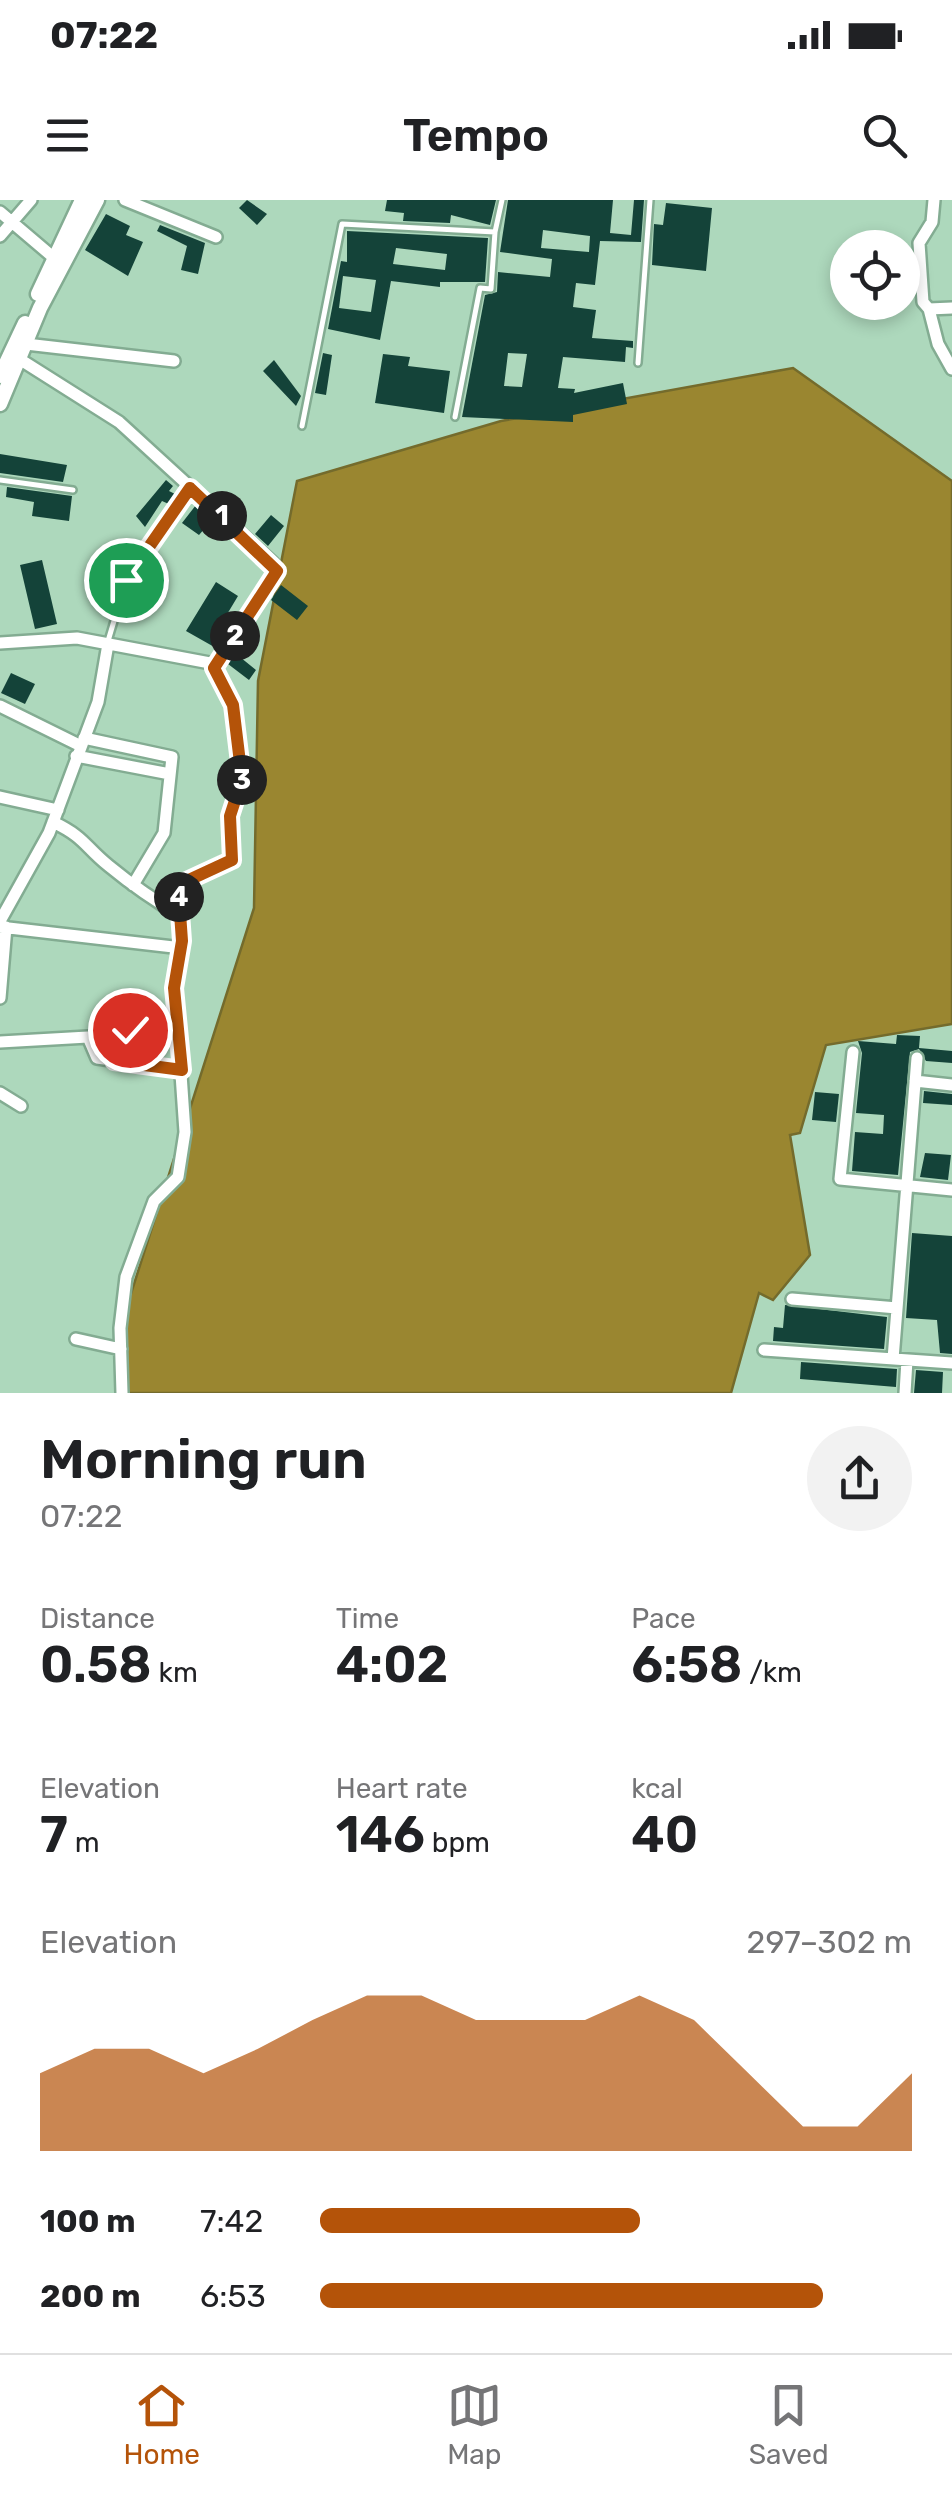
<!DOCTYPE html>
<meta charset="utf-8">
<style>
:root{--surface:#fff;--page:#f2f2f2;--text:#202124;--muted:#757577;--line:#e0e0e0;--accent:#b45309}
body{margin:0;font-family:Rubik,sans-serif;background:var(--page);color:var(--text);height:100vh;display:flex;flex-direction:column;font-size:38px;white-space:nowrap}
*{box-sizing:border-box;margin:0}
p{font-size:32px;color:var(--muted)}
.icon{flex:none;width:55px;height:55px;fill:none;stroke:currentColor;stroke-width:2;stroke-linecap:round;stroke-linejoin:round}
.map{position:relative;height:1193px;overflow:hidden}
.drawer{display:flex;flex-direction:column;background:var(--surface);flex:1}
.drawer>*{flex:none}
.buttons{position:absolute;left:830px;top:30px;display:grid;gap:20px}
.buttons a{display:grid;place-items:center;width:90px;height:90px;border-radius:50%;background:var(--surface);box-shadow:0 5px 15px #0003;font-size:50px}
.pin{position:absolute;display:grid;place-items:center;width:85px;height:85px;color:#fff;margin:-42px;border:5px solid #fff;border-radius:50%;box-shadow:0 2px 10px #0007}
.km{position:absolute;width:50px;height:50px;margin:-25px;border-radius:50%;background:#222;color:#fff;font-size:28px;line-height:50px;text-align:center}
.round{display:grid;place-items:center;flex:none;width:105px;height:105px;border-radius:52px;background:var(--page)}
.summary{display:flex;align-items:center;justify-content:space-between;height:170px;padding:0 40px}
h1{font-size:55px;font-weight:600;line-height:75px}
.metrics{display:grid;grid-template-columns:repeat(3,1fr);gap:15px;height:170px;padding:10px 40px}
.metrics div{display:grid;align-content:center}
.metrics b{font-size:50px;font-weight:600}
.metrics small{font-size:28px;font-weight:400}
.metrics p{font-size:28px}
.chart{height:280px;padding:20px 40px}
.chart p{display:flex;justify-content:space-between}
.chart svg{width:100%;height:180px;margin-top:10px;fill:var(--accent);opacity:.7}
ul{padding:0 40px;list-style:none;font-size:32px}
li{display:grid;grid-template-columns:160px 120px 1fr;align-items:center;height:75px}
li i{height:25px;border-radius:12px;background:var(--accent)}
.status{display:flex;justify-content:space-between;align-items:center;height:70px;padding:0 50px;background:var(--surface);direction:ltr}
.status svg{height:28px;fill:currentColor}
header{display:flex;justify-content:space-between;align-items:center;height:130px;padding:0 40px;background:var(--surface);font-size:45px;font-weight:600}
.dock{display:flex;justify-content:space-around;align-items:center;height:140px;border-top:2px solid var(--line);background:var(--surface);font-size:28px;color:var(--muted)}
.dock a{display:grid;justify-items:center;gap:5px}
.dock .current{color:var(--accent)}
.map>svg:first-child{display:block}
.water{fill:#9a8630;stroke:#746b2c;stroke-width:2.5}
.building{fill:#144339;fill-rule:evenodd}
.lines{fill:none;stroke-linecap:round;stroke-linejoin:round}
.service-casing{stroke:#83ac92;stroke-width:10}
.minor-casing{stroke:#83ac92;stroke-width:16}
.tertiary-casing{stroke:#83ac92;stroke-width:19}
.service{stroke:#fff;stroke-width:5}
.minor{stroke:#fff;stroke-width:11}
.tertiary{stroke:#fff;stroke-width:14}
.route-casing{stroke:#fff;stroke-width:20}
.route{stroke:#b45309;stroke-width:12}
</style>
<div class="status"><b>07:22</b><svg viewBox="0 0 49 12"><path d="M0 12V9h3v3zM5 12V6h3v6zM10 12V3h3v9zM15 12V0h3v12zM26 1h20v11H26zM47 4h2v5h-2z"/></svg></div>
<header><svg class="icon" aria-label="menu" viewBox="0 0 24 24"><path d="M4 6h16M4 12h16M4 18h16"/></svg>Tempo<svg class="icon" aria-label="search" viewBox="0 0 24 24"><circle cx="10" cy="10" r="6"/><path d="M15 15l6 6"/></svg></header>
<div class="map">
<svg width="952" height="1193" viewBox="0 0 952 1193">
<rect width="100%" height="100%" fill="#add8bc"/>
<path class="water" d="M793 168 952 281V824L826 845 800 933 790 935 810 1055 773 1100 759 1093 731 1193H120V1128L254 708 258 481 297 281 501 221Z"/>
<path class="building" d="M247 0 267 14 257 25 239 8Z
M387 0H496L490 25 451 15 450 23 403 21 404 13 385 11Z
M508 0H613L610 33 631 35 634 0H644L641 42 600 41 595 85 576 83 573 107 596 110 592 138 633 141V148L626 147 625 162 563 157 558 188 575 189 574 193 623 183 627 204 573 215V222L462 217 485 95 497 92 498 72 550 77 552 59 500 52ZM543 30 590 36 589 52 541 48ZM508 153 527 154 522 187 504 186Z
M666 3 712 8 706 71 652 65 654 24 663 25Z
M106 14 130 26 126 35 143 42 128 76 85 50Z
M160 25 205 43 198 74 181 70 187 46 157 31Z
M347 31 488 38 485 82H440V87L391 81 380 140 328 129 341 61 347 62ZM396 48 447 54 445 70 393 64ZM343 76 376 80 371 112 339 108Z
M323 153 332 155 326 195 315 193Z
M383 154 410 157 408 166 450 171 444 213 375 203Z
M274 160 301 196 296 206 263 171Z
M0 254 67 265 63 282 0 273Z
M166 280 173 286 169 291 177 295 171 305 162 301 145 327 136 316Z
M7 287 72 296 69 321 32 316 34 302 6 297Z
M196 305 212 320 199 335 182 323Z
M271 315 284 326 268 346 255 334Z
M42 360 57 424 35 429 20 365Z
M216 382 238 396 220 426 228 430 216 448 186 431Z
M281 385 308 406 297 420 271 400Z
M235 453 256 470 249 480 228 464Z
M11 473 35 484 25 504 1 493Z
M897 835 920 836 919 848 952 851V863L926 861 919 849 910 852 898 975 852 971 855 932 883 934 884 915 856 913 862 853 858 841 896 844Z
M924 891 952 894V905L923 903Z
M815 892 839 894 836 922 812 920Z
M925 953 951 955 948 980 920 977Z
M912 1033 952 1036V1154L940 1153 937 1120 906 1118Z
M785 1105 887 1117 884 1149 773 1141 774 1127 783 1128Z
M801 1162 897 1169 896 1187 800 1179Z
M916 1170 943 1172 942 1193H914Z"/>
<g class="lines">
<defs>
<path id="service" d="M638 163 650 0
M455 217 480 88 491 89 495 32 502 0
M302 226 342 24 495 32
M0 280 73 290
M108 441 126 381 189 290"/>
<path id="minor" d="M125 0 216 37
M934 0 932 22 919 43 923 102 929 109 952 108
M0 12 60 63
M0 36 31 0
M902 76 921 74
M929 109 938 144 952 169
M26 144 174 161
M21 160 119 222 273 363 276 375 214 468
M0 443 77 438 210 463 233 505 240 556 242 581 229 622 232 658 178 685 182 741 175 787 185 932 178 977 154 1001 126 1077 120 1128 122 1193
M0 506 81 546
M84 538 172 557 164 633 133 685
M76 556 170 574
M0 597 58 610
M53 622C86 638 84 646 109 666 132 685 155 701 181 716
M0 721 49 633 98 502 108 444
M0 727 182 748
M0 798 6 727
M0 842 88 837 97 858 182 870
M853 852 840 979 952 990
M115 861 130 830
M915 881 952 885
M0 893 21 906
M792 1099 897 1108
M76 1139 121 1149
M764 1150 952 1163
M893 1159 917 858
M905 1193 907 1160"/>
<path id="tertiary" d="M38 94 82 0
M0 176 25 123
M0 204 40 108 97 0"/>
</defs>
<use href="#service" class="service-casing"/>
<use href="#minor" class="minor-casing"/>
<use href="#tertiary" class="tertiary-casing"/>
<use href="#service" class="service"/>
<use href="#minor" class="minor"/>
<use href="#tertiary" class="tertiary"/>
</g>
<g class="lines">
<defs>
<path id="route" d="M126 380 190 288 277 371 214 468 233 505 242 579 230 616 232 660 178 685 182 741 174 788 182 870 114 861 130 830"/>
</defs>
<use href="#route" class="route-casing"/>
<use href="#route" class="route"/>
</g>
</svg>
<div class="buttons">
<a><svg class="icon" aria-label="locate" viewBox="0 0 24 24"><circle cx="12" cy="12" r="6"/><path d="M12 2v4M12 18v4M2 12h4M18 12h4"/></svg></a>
</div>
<div class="pin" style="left:126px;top:380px;background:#1e9e55"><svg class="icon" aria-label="arrive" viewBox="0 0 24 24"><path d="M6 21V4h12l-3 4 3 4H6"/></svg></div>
<div class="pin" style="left:130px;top:830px;background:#d93025"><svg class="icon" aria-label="check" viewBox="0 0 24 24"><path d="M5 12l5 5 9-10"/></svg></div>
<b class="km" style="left:222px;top:316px">1</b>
<b class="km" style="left:235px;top:436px">2</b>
<b class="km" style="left:242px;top:580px">3</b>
<b class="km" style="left:179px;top:697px">4</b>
</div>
<section class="drawer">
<div class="summary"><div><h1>Morning run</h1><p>07:22</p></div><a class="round"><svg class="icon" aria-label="share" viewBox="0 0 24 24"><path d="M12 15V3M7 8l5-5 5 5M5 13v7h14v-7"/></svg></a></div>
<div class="metrics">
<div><p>Distance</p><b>0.58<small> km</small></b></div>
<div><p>Time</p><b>4:02</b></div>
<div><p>Pace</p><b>6:58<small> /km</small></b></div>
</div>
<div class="metrics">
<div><p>Elevation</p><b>7<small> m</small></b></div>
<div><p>Heart rate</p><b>146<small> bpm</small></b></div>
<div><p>kcal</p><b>40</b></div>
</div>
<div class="chart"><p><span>Elevation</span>297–302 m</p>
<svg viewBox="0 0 160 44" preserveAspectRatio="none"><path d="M0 44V25L10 19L20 19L30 25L40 19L50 12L60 6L70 6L80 12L90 12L100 12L110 6L120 12L130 25L140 38L150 38L160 25V44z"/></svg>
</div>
<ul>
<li><b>100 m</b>7:42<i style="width:54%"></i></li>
<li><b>200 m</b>6:53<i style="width:85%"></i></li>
</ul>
</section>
<nav class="dock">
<a class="current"><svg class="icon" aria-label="home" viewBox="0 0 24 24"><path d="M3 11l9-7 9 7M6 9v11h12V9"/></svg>Home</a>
<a><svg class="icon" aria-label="map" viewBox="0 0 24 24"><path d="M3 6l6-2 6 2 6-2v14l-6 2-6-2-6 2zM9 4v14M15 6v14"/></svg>Map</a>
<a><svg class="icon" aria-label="saved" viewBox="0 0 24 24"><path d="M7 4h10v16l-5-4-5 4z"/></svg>Saved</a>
</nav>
